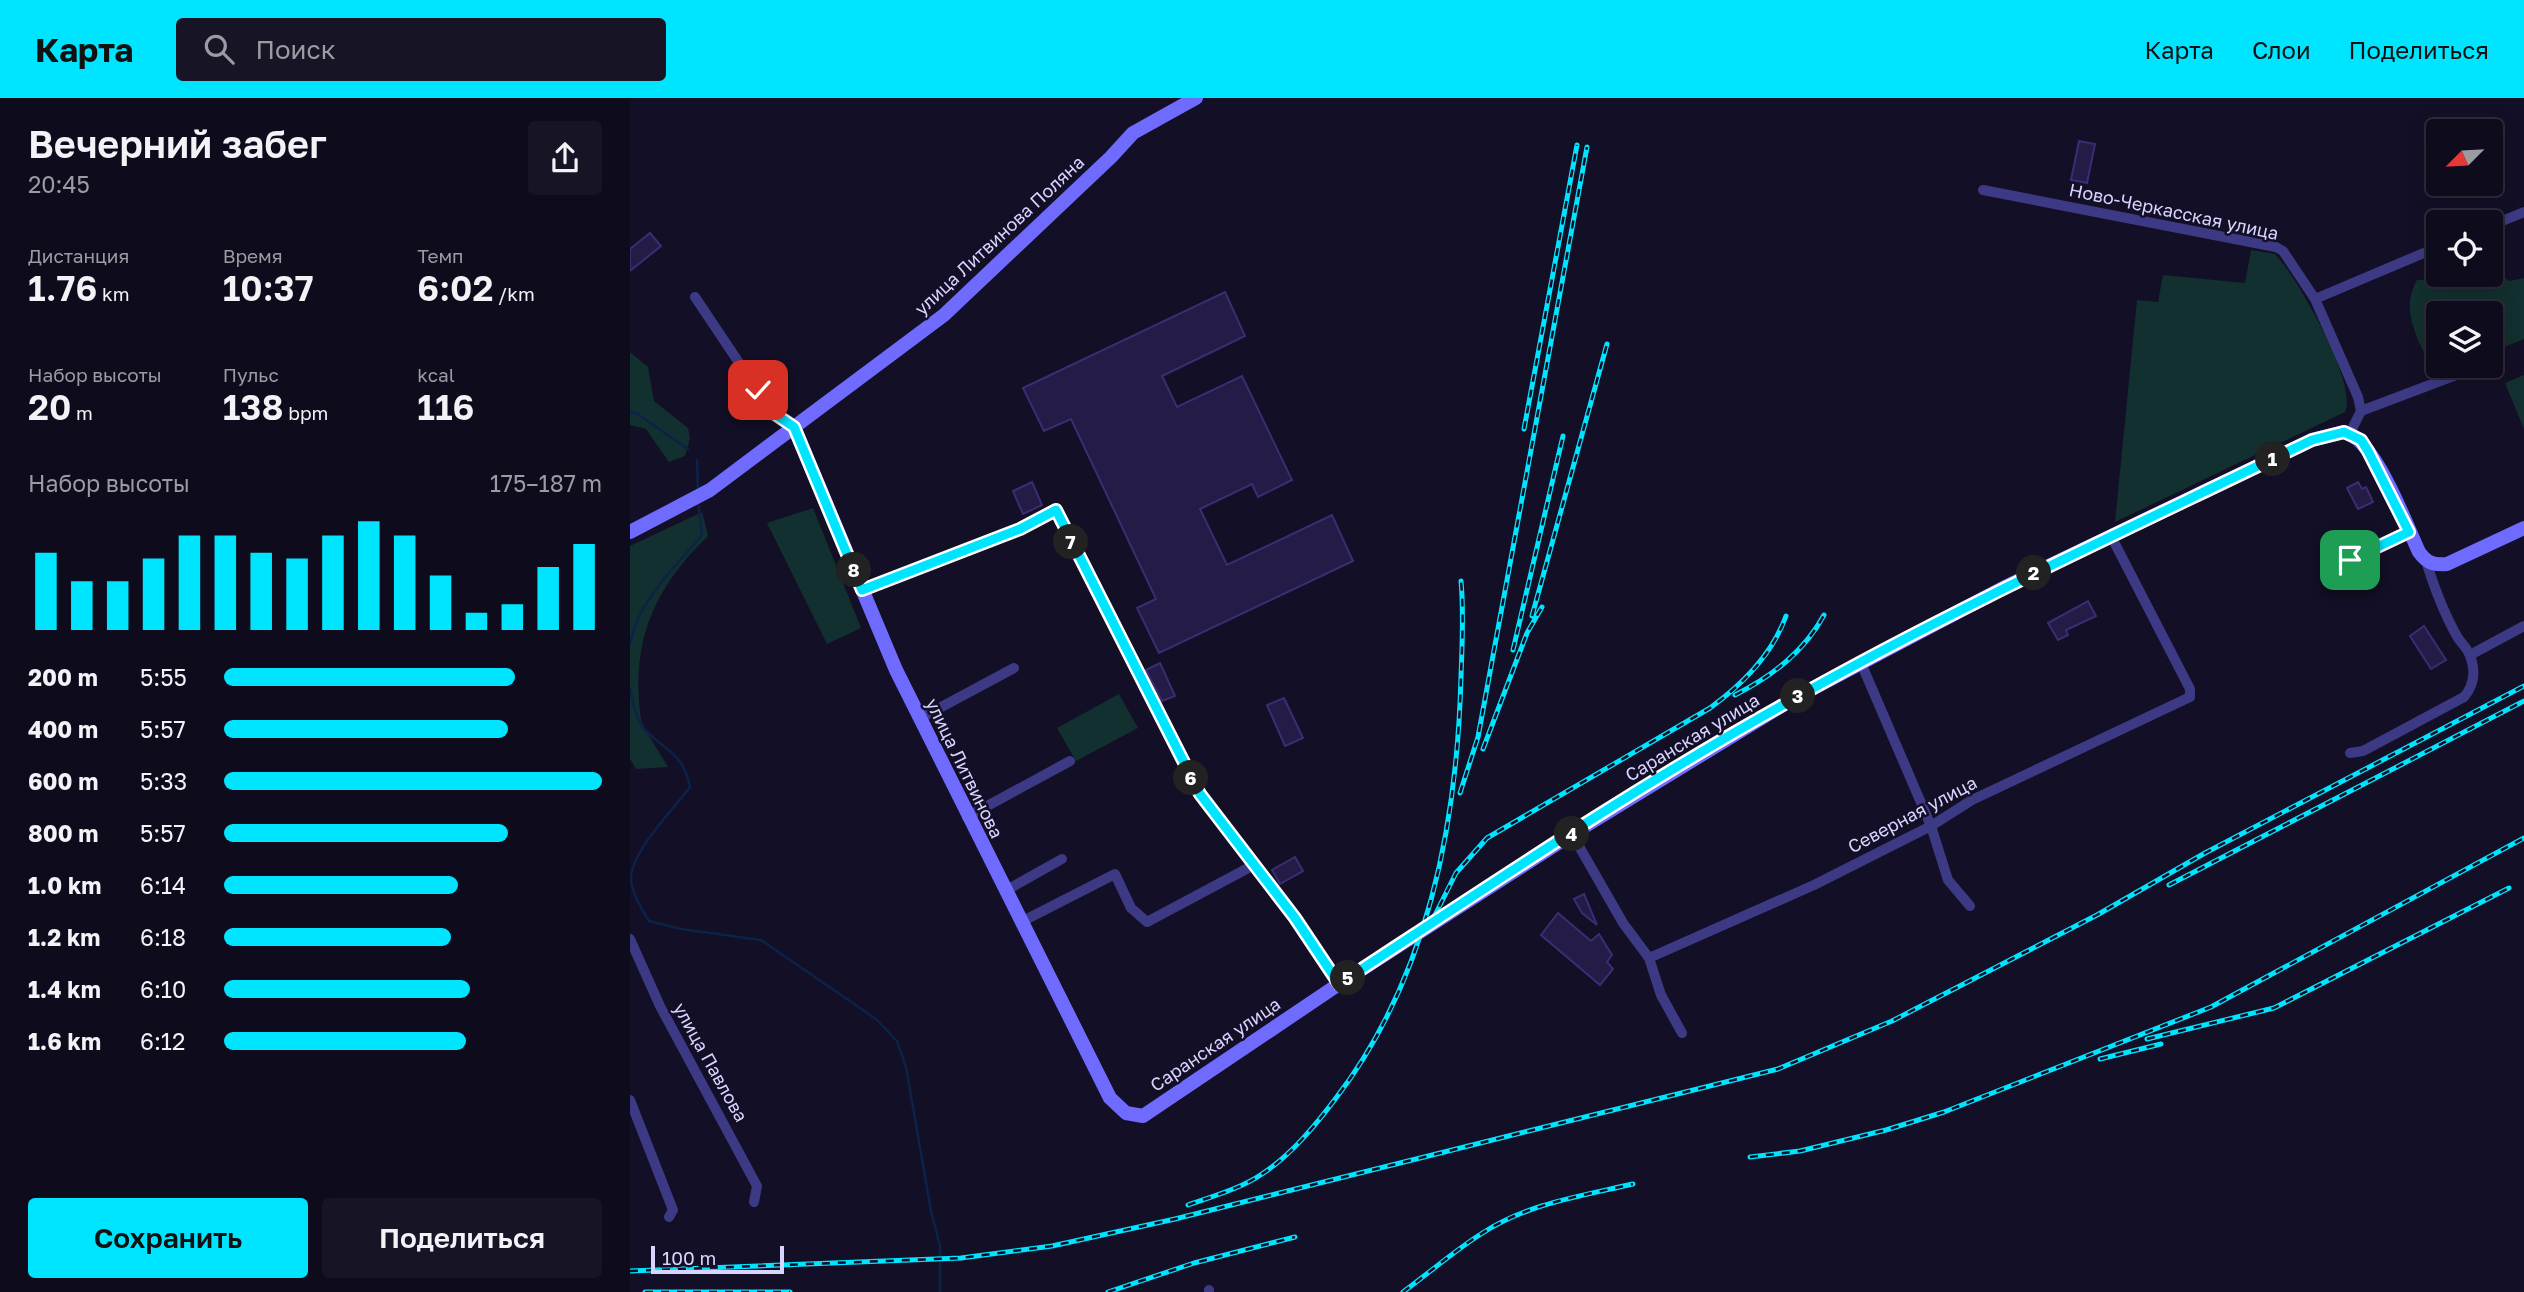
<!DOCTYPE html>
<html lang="ru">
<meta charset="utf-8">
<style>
:root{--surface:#0e0b1c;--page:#171425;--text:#f1f3f6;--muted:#9b9ba3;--line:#2e2b3b;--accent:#00e5ff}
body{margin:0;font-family:"Golos Text",sans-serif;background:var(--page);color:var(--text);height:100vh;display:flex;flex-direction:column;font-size:26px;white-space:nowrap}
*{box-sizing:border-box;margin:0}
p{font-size:23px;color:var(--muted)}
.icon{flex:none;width:38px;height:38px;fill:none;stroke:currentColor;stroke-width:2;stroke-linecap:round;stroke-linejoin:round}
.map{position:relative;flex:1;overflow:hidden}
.sheet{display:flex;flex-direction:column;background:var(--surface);width:630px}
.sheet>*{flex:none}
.needle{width:46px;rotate:246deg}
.buttons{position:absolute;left:1796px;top:21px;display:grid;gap:14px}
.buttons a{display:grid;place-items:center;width:77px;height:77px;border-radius:7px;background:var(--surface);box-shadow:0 4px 18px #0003,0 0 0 2px var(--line);font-size:35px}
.scale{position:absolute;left:21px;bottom:18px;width:133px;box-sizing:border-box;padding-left:7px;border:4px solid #d9d4ff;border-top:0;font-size:19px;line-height:24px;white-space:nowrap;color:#d9d4ff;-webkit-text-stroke:5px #130f26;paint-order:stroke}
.pin{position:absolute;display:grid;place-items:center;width:60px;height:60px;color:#fff;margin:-30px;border-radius:14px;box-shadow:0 4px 10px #0006}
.km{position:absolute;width:35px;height:35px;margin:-18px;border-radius:50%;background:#222;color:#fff;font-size:19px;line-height:35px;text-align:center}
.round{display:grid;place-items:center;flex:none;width:74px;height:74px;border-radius:7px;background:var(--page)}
.headline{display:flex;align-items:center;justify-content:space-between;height:119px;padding:0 28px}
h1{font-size:38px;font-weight:600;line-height:52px}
.figures{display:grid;grid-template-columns:repeat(3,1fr);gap:10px;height:119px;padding:7px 28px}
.figures div{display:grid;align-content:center}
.figures b{font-size:35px;font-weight:600}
.figures small{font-size:19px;font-weight:400}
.figures p{font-size:19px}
.chart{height:196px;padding:14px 28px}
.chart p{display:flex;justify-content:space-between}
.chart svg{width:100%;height:126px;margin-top:7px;stroke:var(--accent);stroke-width:6}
.button{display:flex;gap:14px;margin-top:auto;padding:14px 28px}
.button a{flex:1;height:80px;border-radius:7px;background:var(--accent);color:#111;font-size:28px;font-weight:600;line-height:80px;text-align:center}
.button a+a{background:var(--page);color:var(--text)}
ul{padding:0 28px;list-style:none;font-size:23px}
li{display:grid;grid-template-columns:112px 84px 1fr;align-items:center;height:52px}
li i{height:18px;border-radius:9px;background:var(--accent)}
header{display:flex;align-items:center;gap:42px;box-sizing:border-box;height:98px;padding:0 35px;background:var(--accent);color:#111}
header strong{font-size:33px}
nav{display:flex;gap:38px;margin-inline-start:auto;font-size:24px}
.search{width:490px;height:63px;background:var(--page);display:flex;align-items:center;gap:18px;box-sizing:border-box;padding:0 24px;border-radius:7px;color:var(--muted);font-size:26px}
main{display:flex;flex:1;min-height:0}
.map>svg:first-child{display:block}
.green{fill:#12302f}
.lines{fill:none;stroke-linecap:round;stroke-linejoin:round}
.stream{stroke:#0c2248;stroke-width:2.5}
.building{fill:#241b47;stroke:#3b2d73;stroke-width:2}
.minor{stroke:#3d3a85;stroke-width:10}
.secondary{stroke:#6f6bff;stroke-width:14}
.rail-casing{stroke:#00e5ff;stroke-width:5}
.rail{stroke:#130f26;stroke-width:2.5;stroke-dasharray:8;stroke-linecap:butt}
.route-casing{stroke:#fff;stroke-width:14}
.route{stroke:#00e5ff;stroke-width:9}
.labels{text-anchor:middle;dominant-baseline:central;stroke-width:5;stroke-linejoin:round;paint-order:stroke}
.street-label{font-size:18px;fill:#d9d4ff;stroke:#130f26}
</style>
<header>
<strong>Карта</strong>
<div class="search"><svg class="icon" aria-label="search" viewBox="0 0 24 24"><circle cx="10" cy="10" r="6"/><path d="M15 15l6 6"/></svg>Поиск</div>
<nav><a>Карта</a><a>Слои</a><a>Поделиться</a></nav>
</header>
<main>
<section class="sheet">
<div class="headline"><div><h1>Вечерний забег</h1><p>20:45</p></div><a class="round"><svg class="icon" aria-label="share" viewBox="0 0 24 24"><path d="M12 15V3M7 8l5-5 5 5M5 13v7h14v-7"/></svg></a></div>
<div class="figures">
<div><p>Дистанция</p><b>1.76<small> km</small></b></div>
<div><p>Время</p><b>10:37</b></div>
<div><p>Темп</p><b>6:02<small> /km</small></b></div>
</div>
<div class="figures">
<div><p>Набор высоты</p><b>20<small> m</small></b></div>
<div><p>Пульс</p><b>138<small> bpm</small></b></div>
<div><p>kcal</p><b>116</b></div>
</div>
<div class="chart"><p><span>Набор высоты</span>175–187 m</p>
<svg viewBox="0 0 160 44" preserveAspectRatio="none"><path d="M5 44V17M15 44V27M25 44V27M35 44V19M45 44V11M55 44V11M65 44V17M75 44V19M85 44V11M95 44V6M105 44V11M115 44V25M125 44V38M135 44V35M145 44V22M155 44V14"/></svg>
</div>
<ul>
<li><b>200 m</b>5:55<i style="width:77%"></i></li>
<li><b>400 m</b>5:57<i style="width:75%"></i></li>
<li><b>600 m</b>5:33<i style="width:100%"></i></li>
<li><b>800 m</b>5:57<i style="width:75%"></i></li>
<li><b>1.0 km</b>6:14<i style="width:62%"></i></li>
<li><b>1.2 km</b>6:18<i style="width:60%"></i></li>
<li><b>1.4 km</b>6:10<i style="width:65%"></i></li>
<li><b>1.6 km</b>6:12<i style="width:64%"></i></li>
</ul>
<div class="button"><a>Сохранить</a><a>Поделиться</a></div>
</section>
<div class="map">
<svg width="1894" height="1194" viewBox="0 0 1894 1194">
<rect width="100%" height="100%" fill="#130f26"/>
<path class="green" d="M1621 152 1645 156C1667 179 1728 285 1715 314L1485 424 1507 202 1528 204 1533 177 1615 185Z
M1860 167 1879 183 1894 180V241L1860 255V215H1808V266L1798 263C1785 236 1771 210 1787 182 1800 180 1815 184 1827 181 1839 179 1847 177 1860 177Z
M0 254 18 269 24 303 58 330 60 340 55 358 39 364 16 331 0 327Z
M1894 277V331L1875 285Z
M183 410 231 530 197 546 137 425Z
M72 414 78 438C24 490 0 544 11 622 18 638 29 653 38 669L6 671 0 661V448Z
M489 596 508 630 446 663 427 630Z"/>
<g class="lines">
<path class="stream" d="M0 315H6L58 351
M67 362 68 394
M0 546C9 501 44 471 72 437L68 404
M0 590C3 604 6 623 16 633 37 654 53 655 60 689 44 711 0 754 1 782 3 797 11 810 19 823L51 831 131 842 246 921 267 943 276 969 301 1113 310 1148V1194"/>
</g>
<path class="building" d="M1449 43 1465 46 1457 85 1441 82Z
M20 135 31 148 0 173V151Z
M595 194 615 238 532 278 547 309 612 278 662 382 628 399 622 386 570 411 597 467 702 417 723 463 529 555 507 510 526 501 441 321 414 333 393 290Z
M402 384 412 407 393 416 383 393Z
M1728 384 1732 391 1736 389 1743 404 1728 411 1717 390Z
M1458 503 1466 518 1436 532 1438 537 1428 542 1418 525Z
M1794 528 1816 562 1801 571 1780 538Z
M530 565 545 598 532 603 516 572Z
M654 600 673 640 655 648 637 607Z
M665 759 673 773 650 786 642 772Z
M954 796 967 827 952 815 944 801Z
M928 815 961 843 969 836 982 857 977 864 983 871 970 887 911 837Z"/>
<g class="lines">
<path class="minor" d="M1353 92 1646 149 1653 153 1685 201 1728 299 1731 313 1720 335
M1860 128 1894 114
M65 199 142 314 164 329
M1685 201 1808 149
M1731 313 1842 271
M1720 462 1779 434
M232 492 390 431 426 412 570 696 665 820 709 886
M1840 557 1894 528
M1231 565 1301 728 1318 782 1340 808
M289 621 384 570
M1720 655 1733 653 1834 599C1844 587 1846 573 1840 558 1838 551 1832 546 1828 540 1814 516 1804 489 1796 463
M337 719 440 663
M942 736 993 825 1019 860 1031 897 1052 935
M375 793 432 761
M391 824 485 776 501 810 517 824 622 768
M0 841 30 908 127 1088 124 1104
M1019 860 1184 787 1301 728 1342 702 1560 599V591L1481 438
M0 1002 43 1112 39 1119
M579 1192V1194"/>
<path class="secondary" d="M164 329 266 572 480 1000 496 1015 513 1018 709 886 942 736 1161 602 1377 488 1682 342 1714 334C1744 339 1776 426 1789 454 1797 465 1803 467 1817 466L1894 430
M0 434 80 392 314 217 481 59 503 35 566 0"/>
<defs>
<path id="rail" d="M894 331 947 47
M902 518 977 246
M883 552 933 338
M1105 597C1142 578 1174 554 1194 517
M853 651 897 535 912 509
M830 695 848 639 957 49
M1539 787 1894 603
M802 823 826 775 857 740 1080 610C1113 586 1142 557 1156 518
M1517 941 1644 910 1879 790
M1470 961 1531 946
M1120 1059 1170 1053 1256 1032 1314 1014 1581 909 1894 740
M558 1107C583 1098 610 1091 632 1076 661 1057 685 1028 706 1000 798 880 827 727 831 579 832 547 834 515 831 483
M0 1173 331 1160 422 1148 545 1121 1148 971 1262 923 1467 817 1575 755 1894 588
M15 1194H160
M478 1194 564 1165 665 1139
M773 1194C799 1175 824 1153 851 1136 896 1106 951 1098 1003 1086"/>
</defs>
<use href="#rail" class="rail-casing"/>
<use href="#rail" class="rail"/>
</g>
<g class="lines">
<defs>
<path id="route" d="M128 292 142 314 164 329 232 492 390 431 426 412 570 696 665 820 709 886C857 789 1005 689 1160 603 1330 507 1507 427 1682 342L1714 334 1731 342 1738 353 1779 434 1720 462"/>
</defs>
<use href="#route" class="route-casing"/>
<use href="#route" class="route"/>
</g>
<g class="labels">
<g class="street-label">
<text transform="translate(1544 113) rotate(12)">Ново-Черкасская улица</text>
<text transform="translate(369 137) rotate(-43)">улица Литвинова Поляна</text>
<text transform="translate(1062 639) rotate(-31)">Саранская улица</text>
<text transform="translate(335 670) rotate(64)">улица Литвинова</text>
<text transform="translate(1282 716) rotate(-28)">Северная улица</text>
<text transform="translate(585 946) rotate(-34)">Саранская улица</text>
<text transform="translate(81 964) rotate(61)">улица Павлова</text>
</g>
</g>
</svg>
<div class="buttons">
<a><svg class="needle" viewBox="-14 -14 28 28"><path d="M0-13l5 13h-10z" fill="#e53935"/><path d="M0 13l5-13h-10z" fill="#9b9ba3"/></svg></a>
<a><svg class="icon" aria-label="locate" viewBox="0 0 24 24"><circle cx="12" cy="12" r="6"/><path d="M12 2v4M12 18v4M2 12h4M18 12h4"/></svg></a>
<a><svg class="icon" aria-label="layers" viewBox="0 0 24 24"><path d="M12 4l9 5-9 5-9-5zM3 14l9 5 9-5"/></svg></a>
</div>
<div class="scale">100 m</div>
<div class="pin" style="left:1720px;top:462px;background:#1e9e55"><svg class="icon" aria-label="arrive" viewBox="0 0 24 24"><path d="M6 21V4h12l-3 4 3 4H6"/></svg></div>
<div class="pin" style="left:128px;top:292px;background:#d93025"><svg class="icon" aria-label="check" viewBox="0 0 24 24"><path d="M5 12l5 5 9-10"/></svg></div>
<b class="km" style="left:1643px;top:361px">1</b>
<b class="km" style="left:1404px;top:475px">2</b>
<b class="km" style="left:1168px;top:598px">3</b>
<b class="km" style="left:942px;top:736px">4</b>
<b class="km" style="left:718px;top:880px">5</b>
<b class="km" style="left:561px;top:680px">6</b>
<b class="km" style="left:441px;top:444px">7</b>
<b class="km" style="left:224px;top:472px">8</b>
</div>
</main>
